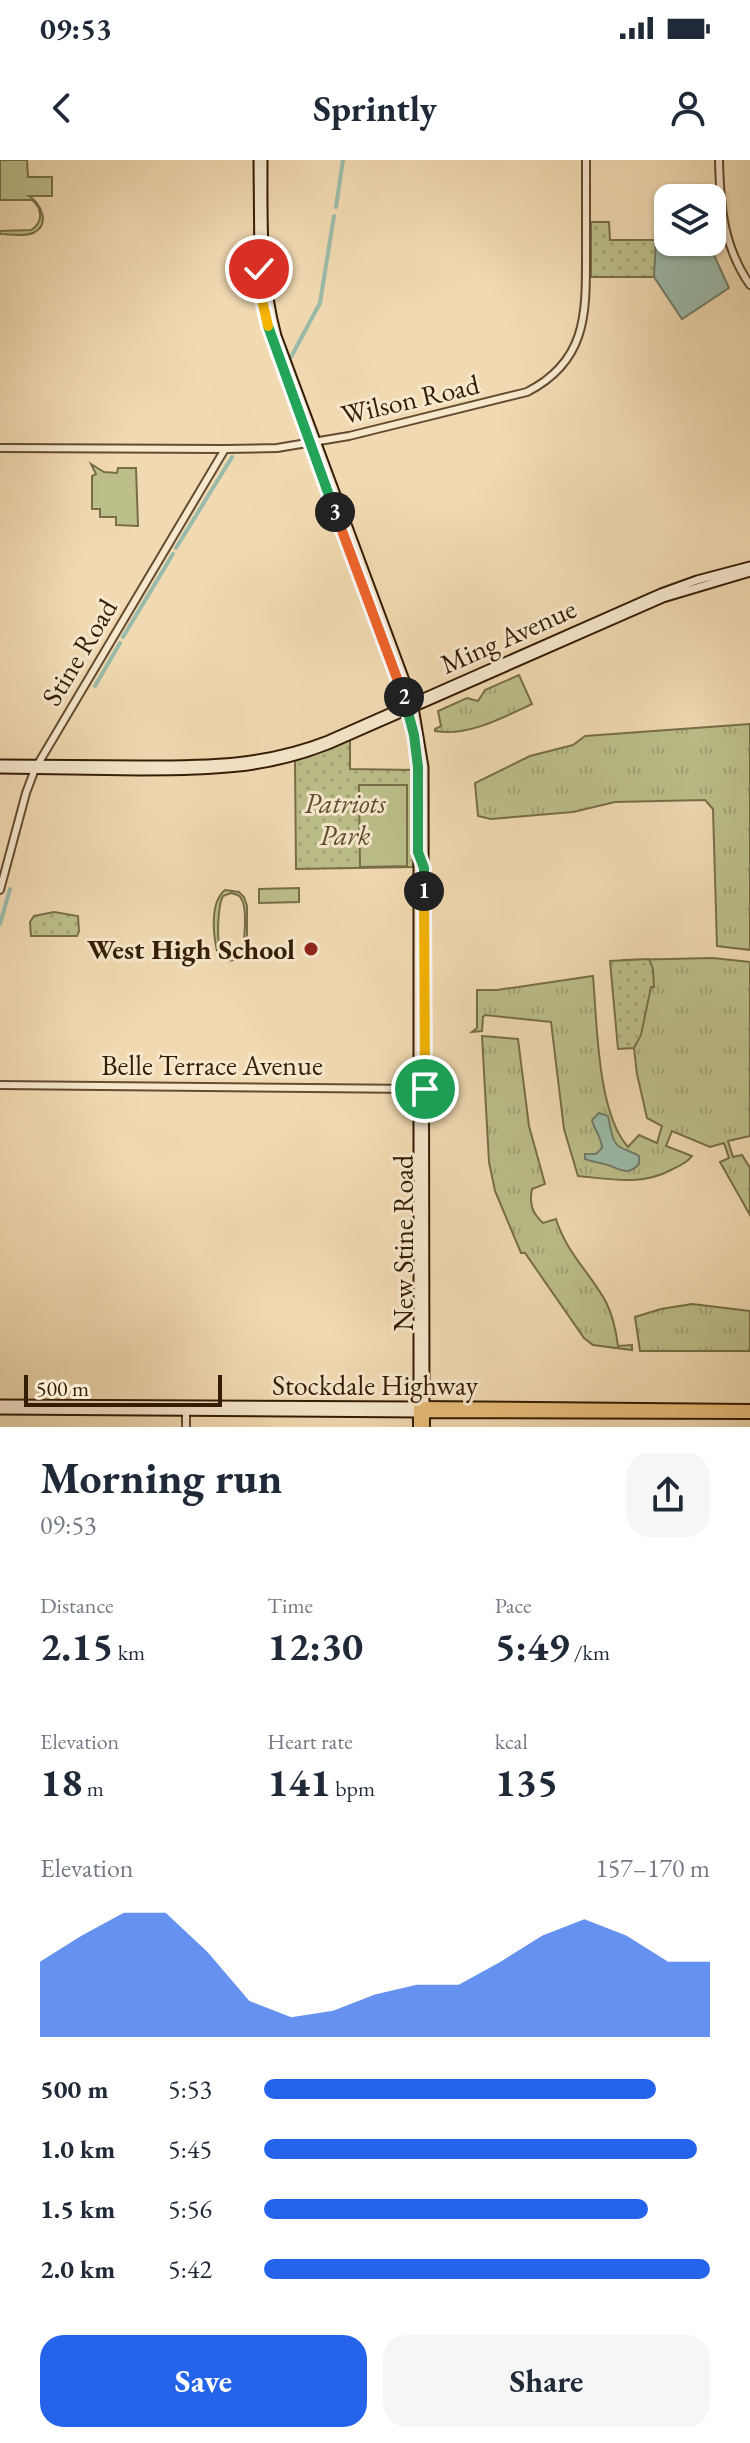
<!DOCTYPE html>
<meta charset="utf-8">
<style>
:root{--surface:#fff;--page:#f6f6f7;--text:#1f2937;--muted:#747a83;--accent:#2563eb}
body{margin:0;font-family:"EB Garamond",serif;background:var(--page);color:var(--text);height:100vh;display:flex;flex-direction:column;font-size:30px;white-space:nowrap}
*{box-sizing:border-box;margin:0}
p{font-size:26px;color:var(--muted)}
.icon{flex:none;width:44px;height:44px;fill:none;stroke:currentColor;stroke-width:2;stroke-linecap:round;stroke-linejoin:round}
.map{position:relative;height:1267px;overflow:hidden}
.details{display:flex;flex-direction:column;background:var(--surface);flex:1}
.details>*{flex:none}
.tools{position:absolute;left:654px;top:24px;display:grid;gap:16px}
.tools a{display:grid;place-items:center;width:72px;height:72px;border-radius:16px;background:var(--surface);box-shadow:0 2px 6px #0004;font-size:40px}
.scale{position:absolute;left:24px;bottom:20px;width:198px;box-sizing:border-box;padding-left:8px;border:4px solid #351c05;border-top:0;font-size:22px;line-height:28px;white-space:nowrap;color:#351c05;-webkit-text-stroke:6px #f6e7cd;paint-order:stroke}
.pin{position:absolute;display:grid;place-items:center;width:68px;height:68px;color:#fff;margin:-34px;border:4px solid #fff;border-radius:50%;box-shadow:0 2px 8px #0007}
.km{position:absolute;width:40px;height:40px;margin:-20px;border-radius:50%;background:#222;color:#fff;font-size:22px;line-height:40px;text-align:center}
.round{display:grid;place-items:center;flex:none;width:84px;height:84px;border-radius:24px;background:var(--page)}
.summary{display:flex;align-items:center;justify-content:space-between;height:136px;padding:0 40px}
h1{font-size:44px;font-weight:700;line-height:60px}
.stats{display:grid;grid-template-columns:repeat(3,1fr);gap:12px;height:136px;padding:8px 40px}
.stats div{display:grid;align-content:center}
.stats b{font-size:40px;font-weight:700}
.stats small{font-size:22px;font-weight:400}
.stats p{font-size:22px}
.chart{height:224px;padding:16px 40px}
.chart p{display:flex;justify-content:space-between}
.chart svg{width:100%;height:144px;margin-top:8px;fill:var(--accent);opacity:.7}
.primary-button{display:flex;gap:16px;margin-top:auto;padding:16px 40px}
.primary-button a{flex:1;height:92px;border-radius:24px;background:var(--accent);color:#fff;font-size:32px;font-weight:700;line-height:92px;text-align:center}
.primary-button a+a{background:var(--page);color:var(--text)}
ul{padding:0 40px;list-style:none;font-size:26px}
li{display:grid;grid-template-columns:128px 96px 1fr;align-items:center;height:60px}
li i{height:20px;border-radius:10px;background:var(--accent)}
.status{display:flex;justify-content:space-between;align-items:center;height:56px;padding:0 40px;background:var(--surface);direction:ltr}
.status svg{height:22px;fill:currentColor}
header{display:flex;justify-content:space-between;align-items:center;height:104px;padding:0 40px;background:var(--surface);font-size:36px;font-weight:700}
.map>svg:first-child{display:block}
.grass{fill:url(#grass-tufts);stroke:#786e48;stroke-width:2}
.park{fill:url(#park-dots);stroke:#786e48;stroke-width:2}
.garden{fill:#bcbf8a;stroke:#786e48;stroke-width:2;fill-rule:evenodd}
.water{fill:#9bbbaa;stroke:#727b68;stroke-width:2}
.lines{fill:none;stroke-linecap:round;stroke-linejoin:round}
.canal{stroke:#9bbbaa;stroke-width:4}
.tertiary-casing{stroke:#644c30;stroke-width:10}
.secondary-casing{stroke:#351c05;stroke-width:11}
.primary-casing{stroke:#351c05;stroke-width:12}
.tertiary{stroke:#f6e7cd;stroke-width:6}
.secondary{stroke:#f6e7cd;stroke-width:7}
.primary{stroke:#e8bd79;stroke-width:8}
.split-1-casing{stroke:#fff;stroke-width:16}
.split-2-casing{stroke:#fff;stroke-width:16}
.split-3-casing{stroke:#fff;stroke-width:16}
.split-4-casing{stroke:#fff;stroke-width:16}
.split-5-casing{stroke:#fff;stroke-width:16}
.split-1{stroke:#f5b400;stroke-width:10}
.split-2{stroke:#22a559;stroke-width:10}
.split-3{stroke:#f0652b;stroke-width:10}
.split-4{stroke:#22a559;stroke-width:10}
.split-5{stroke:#f5b400;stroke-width:10}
.poi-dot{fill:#8f2418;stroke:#f6e7cd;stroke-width:3}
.labels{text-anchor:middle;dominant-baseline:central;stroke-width:6;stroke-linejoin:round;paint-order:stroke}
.street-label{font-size:28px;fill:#351c05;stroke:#f6e7cd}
.park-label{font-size:28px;font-style:italic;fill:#5e4d2d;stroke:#f6e7cd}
.poi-label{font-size:28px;font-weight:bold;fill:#351c05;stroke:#f6e7cd;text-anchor:end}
</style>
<div class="status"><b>09:53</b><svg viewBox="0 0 49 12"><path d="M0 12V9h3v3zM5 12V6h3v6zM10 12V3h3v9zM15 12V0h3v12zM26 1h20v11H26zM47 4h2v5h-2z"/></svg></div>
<header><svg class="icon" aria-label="back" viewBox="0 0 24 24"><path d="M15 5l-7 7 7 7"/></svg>Sprintly<svg class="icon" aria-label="person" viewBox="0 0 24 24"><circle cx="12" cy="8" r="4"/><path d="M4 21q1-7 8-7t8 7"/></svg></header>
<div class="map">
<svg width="750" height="1267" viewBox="0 0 750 1267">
<defs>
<pattern id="grass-tufts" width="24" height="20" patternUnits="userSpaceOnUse" patternTransform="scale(2)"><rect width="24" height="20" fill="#bcbf8a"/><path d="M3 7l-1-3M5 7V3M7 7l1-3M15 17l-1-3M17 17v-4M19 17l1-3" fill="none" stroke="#a2a476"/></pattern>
<pattern id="park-dots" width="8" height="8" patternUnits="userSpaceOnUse" patternTransform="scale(2)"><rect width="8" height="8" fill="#bcbf8a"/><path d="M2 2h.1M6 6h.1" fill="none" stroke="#a2a476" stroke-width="1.8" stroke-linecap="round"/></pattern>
</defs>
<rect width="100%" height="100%" fill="#f1dab2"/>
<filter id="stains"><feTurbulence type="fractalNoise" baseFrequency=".0025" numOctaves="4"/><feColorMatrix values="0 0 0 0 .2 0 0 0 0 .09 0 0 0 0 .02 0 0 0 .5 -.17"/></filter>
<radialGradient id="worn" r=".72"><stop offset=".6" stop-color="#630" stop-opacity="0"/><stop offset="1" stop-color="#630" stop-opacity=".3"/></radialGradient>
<path class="grass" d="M519 515 532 544C502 558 467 577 435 571V569L441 566 438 551 467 538 478 541 485 530Z
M750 564V790L717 786 713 649 705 640 615 642 573 652 491 659 478 656 475 623 530 596 573 585 585 576Z
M713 798 750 802V976L728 981 733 997 742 995 750 1008V1055L720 1002 729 998 724 983 710 987 672 971 666 986 692 996C687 1003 679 1006 671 1010 641 1026 611 1019 578 1016L564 969 551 862 485 855 483 857 482 871 472 872 477 868V830H497L593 816C597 861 597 953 628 987L639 975 657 983 662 966 647 958 637 914 634 888H620L623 800Z
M482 876 518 879 529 966 545 1024 532 1029C529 1043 532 1053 543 1063L556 1059C566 1092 590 1113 606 1142 613 1156 616 1170 618 1186L632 1185V1190L593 1185 584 1178 525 1093H521L495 1031 489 1002Z
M692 1144 750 1151V1191H640L635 1157 661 1149Z"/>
<path class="park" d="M591 62H609L610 80H656V117H591Z
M350 579V609L414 610 413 707 296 709 295 601Z
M54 752 78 756 79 771 77 776H31L30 762 34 756Z
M649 799 653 809 654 827H651L641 875 634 888 618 889 610 801Z"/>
<path class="garden" d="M0 0H27L28 17H52V36H29C41 43 51 65 33 73 24 77 9 74 0 74V71L31 70C43 63 43 49 32 40H0Z
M91 304 104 312 117 313 118 308H136L138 366 116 365V357H100V349H92V316L96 314Z
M359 625H407V706L360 707Z
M299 728V742L259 743V729Z
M225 730 239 732 244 737 247 746V799H243V796C233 803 223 802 217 791 213 773 210 742 225 730ZM231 733C237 735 239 734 242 740 247 749 245 784 241 793L232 797C226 795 224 796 221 790 216 780 218 745 223 736Z"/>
<path class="water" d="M656 80 708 82 729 128 682 159 654 117Z
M599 953 608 956C611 967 611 982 620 987 627 991 633 992 639 996V1004C627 1018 618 1007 604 1004 597 1002 592 1002 585 999V994H596L602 988C602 978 594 970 592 960Z"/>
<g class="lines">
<path class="canal" d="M336 47 343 0
M291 197 320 143 334 56
M176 388 232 297
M123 477 173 394
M95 526 120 483
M0 764 10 729"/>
<defs>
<path id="tertiary" d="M719 0C720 46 723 86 750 125
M0 288 225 289 277 288 349 276 527 232C588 201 586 152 586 93 586 62 586 31 586 0
M0 730 26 633 35 609 225 289
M0 925 420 929
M186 1267V1248"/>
<path id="secondary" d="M263 0C263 60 261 118 277 176L409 531 415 553 424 607 425 1246
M0 604C47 604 94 605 141 605 208 605 264 605 328 580L661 433 697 420 750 406
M0 609C47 610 94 610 141 611 208 611 265 610 328 585L663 438 750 412
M0 1244 418 1246V600L408 550 391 500 325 326 267 164 260 131 259 109 258 0
M0 1250 422 1253"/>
<path id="primary" d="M425 1253 750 1254
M418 1267V1246L750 1249
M425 1267V1248"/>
</defs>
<use href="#tertiary" class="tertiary-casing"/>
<use href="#secondary" class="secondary-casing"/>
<use href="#primary" class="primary-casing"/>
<use href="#tertiary" class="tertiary"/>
<use href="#secondary" class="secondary"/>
<use href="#primary" class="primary"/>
</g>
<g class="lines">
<defs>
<path id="split-1" d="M424 731 425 929"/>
<path id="split-2" d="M404 537 414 575 418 607V692L424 708V731"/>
<path id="split-3" d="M335 352 404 537"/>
<path id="split-4" d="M268 166 335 352"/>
<path id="split-5" d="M259 109 260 131 268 166"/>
</defs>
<use href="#split-1" class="split-1-casing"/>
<use href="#split-2" class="split-2-casing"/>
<use href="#split-3" class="split-3-casing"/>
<use href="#split-4" class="split-4-casing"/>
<use href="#split-5" class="split-5-casing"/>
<use href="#split-1" class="split-1"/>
<use href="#split-2" class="split-2"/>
<use href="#split-3" class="split-3"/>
<use href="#split-4" class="split-4"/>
<use href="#split-5" class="split-5"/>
</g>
<circle class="poi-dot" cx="311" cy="789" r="8"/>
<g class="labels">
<g class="street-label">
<text transform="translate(410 239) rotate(-13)">Wilson Road</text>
<text transform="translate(508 476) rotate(-24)">Ming Avenue</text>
<text transform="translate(79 492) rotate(-59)">Stine Road</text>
<text x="212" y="905">Belle Terrace Avenue</text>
<text transform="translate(403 1083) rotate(-90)">New Stine Road</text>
<text x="375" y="1225">Stockdale Highway</text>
</g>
<g class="park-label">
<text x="345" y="643">Patriots<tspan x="345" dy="32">Park</tspan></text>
</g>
<g class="poi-label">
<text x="295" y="789">West High School</text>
</g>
</g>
<rect width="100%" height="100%" filter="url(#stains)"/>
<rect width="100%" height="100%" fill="url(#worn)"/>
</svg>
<div class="tools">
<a><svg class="icon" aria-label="layers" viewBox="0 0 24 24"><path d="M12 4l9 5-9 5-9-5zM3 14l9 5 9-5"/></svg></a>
</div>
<div class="scale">500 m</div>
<div class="pin" style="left:425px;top:929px;background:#1e9e55"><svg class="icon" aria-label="arrive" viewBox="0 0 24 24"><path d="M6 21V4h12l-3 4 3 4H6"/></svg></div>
<div class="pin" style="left:259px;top:109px;background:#d93025"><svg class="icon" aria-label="check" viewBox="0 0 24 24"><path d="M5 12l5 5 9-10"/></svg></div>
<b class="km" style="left:424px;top:731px">1</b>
<b class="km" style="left:404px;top:537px">2</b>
<b class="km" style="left:335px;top:352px">3</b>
</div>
<section class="details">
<div class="summary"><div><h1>Morning run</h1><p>09:53</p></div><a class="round"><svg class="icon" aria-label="share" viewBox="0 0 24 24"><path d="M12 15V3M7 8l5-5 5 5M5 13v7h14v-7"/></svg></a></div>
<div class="stats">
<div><p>Distance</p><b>2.15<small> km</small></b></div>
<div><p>Time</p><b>12:30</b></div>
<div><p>Pace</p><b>5:49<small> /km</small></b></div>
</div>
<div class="stats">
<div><p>Elevation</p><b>18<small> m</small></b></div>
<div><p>Heart rate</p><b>141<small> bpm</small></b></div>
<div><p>kcal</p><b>135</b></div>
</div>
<div class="chart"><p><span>Elevation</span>157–170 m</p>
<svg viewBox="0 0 160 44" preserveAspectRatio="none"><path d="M0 44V21L10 13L20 6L30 6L40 18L50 33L60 38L70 36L80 31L90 28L100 28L110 21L120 13L130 8L140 13L150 21L160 21V44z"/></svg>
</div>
<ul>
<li><b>500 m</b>5:53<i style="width:88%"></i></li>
<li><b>1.0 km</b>5:45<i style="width:97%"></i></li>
<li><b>1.5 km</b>5:56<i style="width:86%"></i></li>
<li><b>2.0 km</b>5:42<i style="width:100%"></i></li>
</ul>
<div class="primary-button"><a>Save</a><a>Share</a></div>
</section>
